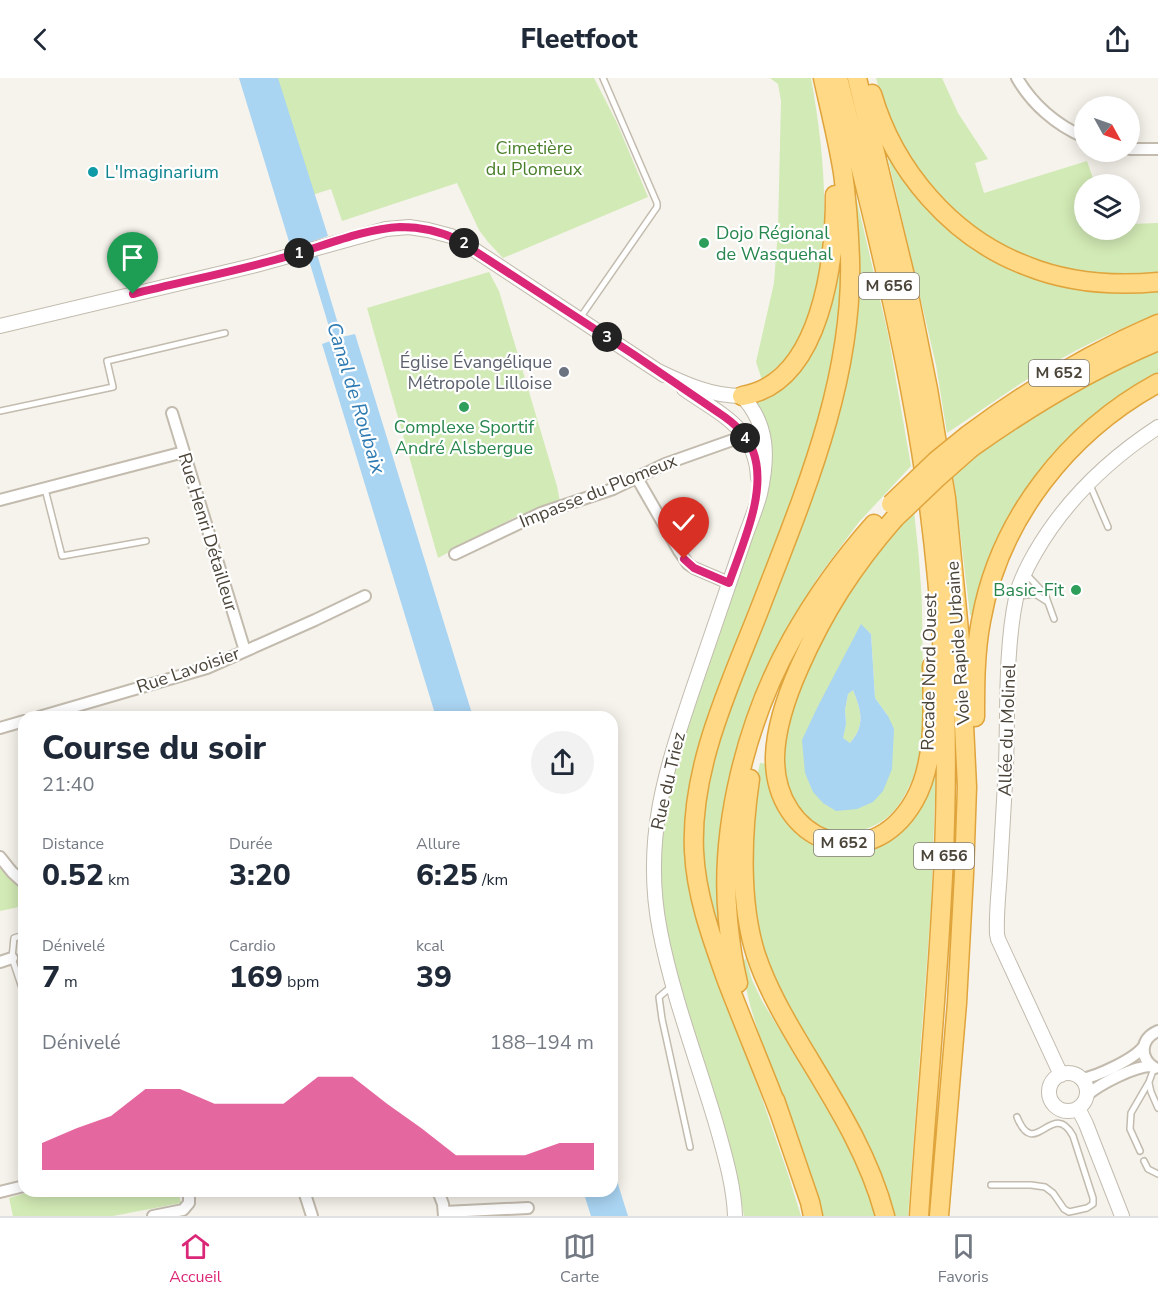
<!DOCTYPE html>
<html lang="fr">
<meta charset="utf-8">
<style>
:root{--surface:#fff;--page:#f2f2f3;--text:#1f2937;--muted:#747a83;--line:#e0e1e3;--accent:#db2777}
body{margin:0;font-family:"Nunito Sans",sans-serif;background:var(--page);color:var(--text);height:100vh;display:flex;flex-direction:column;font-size:22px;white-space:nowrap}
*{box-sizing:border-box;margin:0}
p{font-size:20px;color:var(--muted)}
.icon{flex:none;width:33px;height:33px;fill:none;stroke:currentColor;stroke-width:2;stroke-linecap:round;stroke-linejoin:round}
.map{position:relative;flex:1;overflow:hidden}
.sheet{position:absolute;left:18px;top:633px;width:600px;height:486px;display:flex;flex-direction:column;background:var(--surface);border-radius:18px;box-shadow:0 3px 15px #0003}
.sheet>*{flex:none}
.needle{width:39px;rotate:130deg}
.controls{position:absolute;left:1074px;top:18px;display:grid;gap:12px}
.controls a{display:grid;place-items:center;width:66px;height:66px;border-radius:50%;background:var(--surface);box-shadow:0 3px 15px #0003;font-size:30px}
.pin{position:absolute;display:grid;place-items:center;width:51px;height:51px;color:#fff;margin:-62px -26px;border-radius:50% 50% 50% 0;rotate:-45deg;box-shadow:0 0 6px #0007}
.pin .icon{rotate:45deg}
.km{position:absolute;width:30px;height:30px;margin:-15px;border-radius:50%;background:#222;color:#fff;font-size:16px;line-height:30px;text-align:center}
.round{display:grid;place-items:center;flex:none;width:63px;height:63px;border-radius:32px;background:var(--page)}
.summary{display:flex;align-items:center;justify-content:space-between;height:102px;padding:0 24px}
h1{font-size:33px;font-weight:800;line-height:45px}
.figures{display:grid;grid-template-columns:repeat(3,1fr);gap:9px;height:102px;padding:6px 24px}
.figures div{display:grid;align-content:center}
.figures b{font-size:30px;font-weight:800}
.figures small{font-size:16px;font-weight:400}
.figures p{font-size:16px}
.chart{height:168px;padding:12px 24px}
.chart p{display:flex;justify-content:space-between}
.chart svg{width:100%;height:108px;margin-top:6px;fill:var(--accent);opacity:.7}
header{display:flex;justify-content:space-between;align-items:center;height:78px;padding:0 24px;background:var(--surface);font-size:27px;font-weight:800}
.tabs{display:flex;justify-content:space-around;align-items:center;height:84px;border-top:2px solid var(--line);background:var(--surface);font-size:16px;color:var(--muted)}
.tabs a{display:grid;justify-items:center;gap:3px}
.tabs .current{color:var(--accent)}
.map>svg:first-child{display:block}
.green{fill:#d2eab5;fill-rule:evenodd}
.water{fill:#a9d4f2;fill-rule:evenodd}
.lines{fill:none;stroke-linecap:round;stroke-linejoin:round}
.service-casing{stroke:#c2bbae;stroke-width:8}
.minor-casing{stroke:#c2bbae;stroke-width:14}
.tertiary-casing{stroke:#c2bbae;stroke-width:16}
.trunk-casing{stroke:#e0a43c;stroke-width:21}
.service{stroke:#fff;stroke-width:5}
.minor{stroke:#fff;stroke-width:10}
.tertiary{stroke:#fff;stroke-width:14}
.trunk{stroke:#ffd985;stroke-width:18}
.trunk-bridge-casing{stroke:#e0a43c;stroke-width:21;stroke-linecap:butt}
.trunk-bridge{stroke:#ffd985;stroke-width:18}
.route-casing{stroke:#fff;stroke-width:12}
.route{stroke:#db2777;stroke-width:8}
.culture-dot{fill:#0f9aa8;stroke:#fff;stroke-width:2}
.leisure-dot{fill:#2e9e5b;stroke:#fff;stroke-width:2}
.worship-dot{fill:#6b7280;stroke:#fff;stroke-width:2}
.labels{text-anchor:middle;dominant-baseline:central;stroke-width:4.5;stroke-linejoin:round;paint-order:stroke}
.shield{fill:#fff;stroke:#817c74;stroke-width:1.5}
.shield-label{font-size:16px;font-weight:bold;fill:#4b4439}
.park-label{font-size:18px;fill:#4a7f2a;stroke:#fff}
.culture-label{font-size:18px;fill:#0d838f;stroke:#fff;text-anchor:start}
.leisure-label{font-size:18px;fill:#27864d;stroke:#fff;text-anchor:start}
.worship-label{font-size:18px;fill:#5b616d;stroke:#fff;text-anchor:end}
.street-label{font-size:18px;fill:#4b4439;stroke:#fff}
.water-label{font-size:20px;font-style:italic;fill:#2e7ab2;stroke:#fff}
</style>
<header><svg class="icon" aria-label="back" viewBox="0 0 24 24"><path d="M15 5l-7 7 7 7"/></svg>Fleetfoot<svg class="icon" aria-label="share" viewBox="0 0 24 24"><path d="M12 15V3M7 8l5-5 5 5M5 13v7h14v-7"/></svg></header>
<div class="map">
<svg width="1158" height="1138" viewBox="0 0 1158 1138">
<rect width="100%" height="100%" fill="#f6f3ec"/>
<path class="green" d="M270 0H594L617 45 648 119 503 180 488 164 479 152 457 105 342 143 331 111 306 119Z
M770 0H811C824 72 831 147 815 219 812 232 809 247 803 259 794 276 776 289 762 302L756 284 774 205 778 152 781 23 778 6Z
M876 0H942L958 35 988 81 975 85 984 115 1087 83 1095 106H1084V152H1130V146L1158 145V197C1149 198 1140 199 1131 199 1120 200 1109 198 1098 197 1067 194 1034 186 1006 171 964 148 925 111 902 69 890 48 882 23 876 0Z
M886 72 989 177 1158 209V236C1121 250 1084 267 1050 287 1015 308 981 333 947 355L936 287Z
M853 106 888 256 911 388 859 444 818 499 785 555 758 615 724 878 711 843 699 763 714 667 829 349Z
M838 162 840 176 842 204 841 232 829 308 807 382 692 699 719 907 760 1015 788 1096 801 1138H744L734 1085 680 911 664 843 658 791 663 742 675 688 766 408 753 322 792 294Z
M489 194 499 213 557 408 560 424 517 438 438 480 367 230Z
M1158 272V296L1099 332 1064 364 1036 396 1018 425 1002 457 974 537H970L953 394C982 372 1012 350 1043 331 1080 309 1119 291 1158 272Z
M914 433C916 454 919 475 920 496 923 528 922 560 923 592 923 628 925 665 913 700 908 711 901 726 892 735 868 758 831 763 806 739 798 731 790 720 786 709 785 704 785 697 785 691 780 632 826 547 859 499 875 475 894 454 914 433ZM861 547 871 556 875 620 888 638 813 714Z
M853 612C861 632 866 646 850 665L842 660 846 646 845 632 848 616Z
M760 685 769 686 780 732 787 744 800 757 878 764 933 693 936 692 931 828 908 1138H891L791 942 756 857 750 799 753 715Z
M0 790 24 814V828L0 833Z
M746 881 752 902 762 923 835 1042 852 1073 867 1109 877 1138H818L814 1116 760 960 750 927 740 883Z
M33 1113H178L181 1125 113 1138H13L9 1120Z"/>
<path class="water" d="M239 0H278L328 158 313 163 342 259 355 256 473 639H436L322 266 333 262 304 166 291 170Z
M861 546 871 556 875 620 888 638 894 651 892 691 883 713 873 724 857 731 836 733 823 725 813 714 805 695 802 662 817 630ZM853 612C861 632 866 647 850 665L843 660 846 646 845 632 848 616Z
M612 1087 628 1138H591L583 1113H612Z"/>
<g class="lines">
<defs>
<path id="service" d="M580 240 657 129V125L603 0
M0 333 113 309 107 283 225 255
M1090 407 1108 449
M45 411 62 478 146 463
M1025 495 1045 516 1054 541
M1019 518 1035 516 1046 523
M24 857 14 860 12 880 24 916
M672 908 659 919 662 941 690 1069
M1149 1005 1151 1014 1158 1030
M1140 1073 1130 1051 1131 1035 1149 1004 1154 990
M1144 1083 1148 1091 1158 1096
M991 1107H1031L1045 1109 1053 1115 1064 1131 1069 1134 1087 1130 1093 1126V1120L1073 1058C1052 1020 1035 1084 1017 1039"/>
<path id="minor" d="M1017 0C1032 26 1056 47 1084 59
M1130 71H1158
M172 335 245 573
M637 400 679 473 688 486 694 490 729 505
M0 422 184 374
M455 476 541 435 613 411 665 386 744 358
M39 639 207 590 315 542 365 518
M0 650 24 643
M0 779 12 794 24 805
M0 884 12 880
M1155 990C1139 980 1140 961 1158 953
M1081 1001C1096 999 1135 981 1144 968
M1087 1017C1100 1006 1134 988 1152 988
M304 1113 312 1138
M438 1113 443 1126 444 1138
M0 1114 24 1108
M444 1134 528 1130
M153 1138 183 1132 189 1125V1113"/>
<path id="tertiary" d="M0 248 256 187 386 151 409 149 428 152 451 158 467 167 664 297
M658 293C685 306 711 318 742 318 769 347 768 380 760 416 756 431 750 445 745 459 728 508 712 556 695 605 666 691 642 761 660 853 673 920 698 984 717 1049 725 1078 734 1108 735 1138
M684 311C720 336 756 350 758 400
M1049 1014a19 19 0 1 1 38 0a19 19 0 1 1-38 0Z
M1061 997 998 861 997 856C996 834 999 813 1000 792 1002 757 1004 723 1006 688 1008 634 1005 573 1016 520 1019 504 1027 489 1035 475 1065 423 1109 381 1158 349
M1078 1030 1086 1046 1122 1138"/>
<path id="trunk" d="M838 0C865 106 892 213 912 321 928 406 938 492 943 579 954 766 931 952 919 1138
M857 0 906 202 928 311 946 420 960 563 967 709 964 796 957 925 939 1138
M872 16C894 92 952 160 1027 188 1069 205 1114 208 1158 204
M742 318C822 305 835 181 835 117
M968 357C1027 313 1090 275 1158 246
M971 370C1030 328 1091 291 1158 263
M894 441C853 488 824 533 799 590 787 617 776 648 775 678 773 764 869 801 914 723 936 685 933 631 932 588
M975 639C975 607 975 574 981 543 999 441 1068 354 1158 305
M750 701C742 755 739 824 756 877 767 910 785 941 803 971 835 1024 869 1077 885 1138
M738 905C733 884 730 863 728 842 719 749 747 641 792 561 815 520 843 481 874 446
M775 1022 810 1124 813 1138
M779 1034C762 990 744 947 727 903 712 861 696 818 694 773 690 687 732 603 762 525 805 414 853 302 850 181 849 153 847 124 843 95 838 63 830 32 823 0"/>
</defs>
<use href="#service" class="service-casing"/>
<use href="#minor" class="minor-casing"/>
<use href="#tertiary" class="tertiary-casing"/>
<use href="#trunk" class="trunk-casing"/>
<use href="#service" class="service"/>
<use href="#minor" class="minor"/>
<use href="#tertiary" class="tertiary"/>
<use href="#trunk" class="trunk"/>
<defs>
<path id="trunk-bridge" d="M891 426 936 383 968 357
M894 441 937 400 971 370"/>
</defs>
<use href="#trunk-bridge" class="trunk-bridge-casing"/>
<use href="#trunk-bridge" class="trunk-bridge"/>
</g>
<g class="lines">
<defs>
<path id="route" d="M133 216C185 203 237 193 289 178 324 168 363 151 400 149 420 149 440 153 458 162L633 276 719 335C733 344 747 357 753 373 768 413 742 467 729 505L694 490 684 481"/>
</defs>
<use href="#route" class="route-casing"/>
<use href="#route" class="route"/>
</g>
<circle class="culture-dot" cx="93" cy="94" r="6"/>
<g class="leisure-dot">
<circle cx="704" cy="165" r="6"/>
<circle cx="464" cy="329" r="6"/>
<circle cx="1076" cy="512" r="6"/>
</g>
<circle class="worship-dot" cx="564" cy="294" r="6"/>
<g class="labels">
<g class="shield">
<rect x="859" y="195" width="60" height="26" rx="4.5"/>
<rect x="1029" y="282" width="60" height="26" rx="4.5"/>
<rect x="814" y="752" width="60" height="26" rx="4.5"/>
<rect x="914" y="765" width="60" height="26" rx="4.5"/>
</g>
<g class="shield-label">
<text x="889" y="208">M 656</text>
<text x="1059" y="295">M 652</text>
<text x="844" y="765">M 652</text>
<text x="944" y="778">M 656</text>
</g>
<g class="park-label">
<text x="534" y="70">Cimetière<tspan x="534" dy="21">du Plomeux</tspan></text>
</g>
<g class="culture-label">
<text x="105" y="94">L'Imaginarium</text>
</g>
<g class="leisure-label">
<text x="716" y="155">Dojo Régional<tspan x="716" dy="21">de Wasquehal</tspan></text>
<text x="464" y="349" text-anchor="middle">Complexe Sportif<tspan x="464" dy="21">André Alsbergue</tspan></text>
<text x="1064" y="512" text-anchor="end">Basic-Fit</text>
</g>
<g class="worship-label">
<text x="552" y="284">Église Évangélique<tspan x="552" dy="21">Métropole Lilloise</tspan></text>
</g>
<g class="street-label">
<text transform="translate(598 413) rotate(-22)">Impasse du Plomeux</text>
<text transform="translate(208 454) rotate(73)">Rue Henri Détailleur</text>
<text transform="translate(958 565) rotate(-94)">Voie Rapide Urbaine</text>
<text transform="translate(188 592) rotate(-19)">Rue Lavoisier</text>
<text transform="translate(929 594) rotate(-89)">Rocade Nord Ouest</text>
<text transform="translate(1007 652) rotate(-88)">Allée du Molinel</text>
<text transform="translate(668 703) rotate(-77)">Rue du Triez</text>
</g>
<g class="water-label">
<text transform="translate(356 320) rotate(73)">Canal de Roubaix</text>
</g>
</g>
</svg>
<div class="controls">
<a><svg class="needle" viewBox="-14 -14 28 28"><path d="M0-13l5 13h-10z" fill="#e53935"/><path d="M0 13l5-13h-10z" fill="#747a83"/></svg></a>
<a><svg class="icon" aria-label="layers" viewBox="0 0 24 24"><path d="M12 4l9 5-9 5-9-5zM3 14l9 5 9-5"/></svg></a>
</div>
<div class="pin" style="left:133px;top:216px;background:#1e9e55"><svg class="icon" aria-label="arrive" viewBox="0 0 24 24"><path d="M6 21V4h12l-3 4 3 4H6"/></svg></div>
<div class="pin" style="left:684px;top:481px;background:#d93025"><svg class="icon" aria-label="check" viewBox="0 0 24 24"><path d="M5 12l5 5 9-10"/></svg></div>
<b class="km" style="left:299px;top:175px">1</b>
<b class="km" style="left:464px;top:165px">2</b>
<b class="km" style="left:607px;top:259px">3</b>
<b class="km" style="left:745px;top:360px">4</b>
<section class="sheet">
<div class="summary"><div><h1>Course du soir</h1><p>21:40</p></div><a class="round"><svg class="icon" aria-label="share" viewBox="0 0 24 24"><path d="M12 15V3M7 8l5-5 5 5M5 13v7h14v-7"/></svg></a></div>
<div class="figures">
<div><p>Distance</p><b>0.52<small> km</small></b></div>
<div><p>Durée</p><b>3:20</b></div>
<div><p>Allure</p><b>6:25<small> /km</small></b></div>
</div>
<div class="figures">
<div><p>Dénivelé</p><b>7<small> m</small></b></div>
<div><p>Cardio</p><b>169<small> bpm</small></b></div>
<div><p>kcal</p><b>39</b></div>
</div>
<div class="chart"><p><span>Dénivelé</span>188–194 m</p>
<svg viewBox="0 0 160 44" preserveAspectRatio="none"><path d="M0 44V33L10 27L20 22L30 11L40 11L50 17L60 17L70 17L80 6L90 6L100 17L110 27L120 38L130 38L140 38L150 33L160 33V44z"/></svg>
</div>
</section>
</div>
<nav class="tabs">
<a class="current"><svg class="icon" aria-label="home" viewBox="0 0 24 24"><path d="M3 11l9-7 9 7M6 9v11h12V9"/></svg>Accueil</a>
<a><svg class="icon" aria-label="map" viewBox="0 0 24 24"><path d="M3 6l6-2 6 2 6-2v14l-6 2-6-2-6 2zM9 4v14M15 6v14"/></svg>Carte</a>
<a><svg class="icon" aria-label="saved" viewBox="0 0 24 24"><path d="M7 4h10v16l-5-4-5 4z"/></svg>Favoris</a>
</nav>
